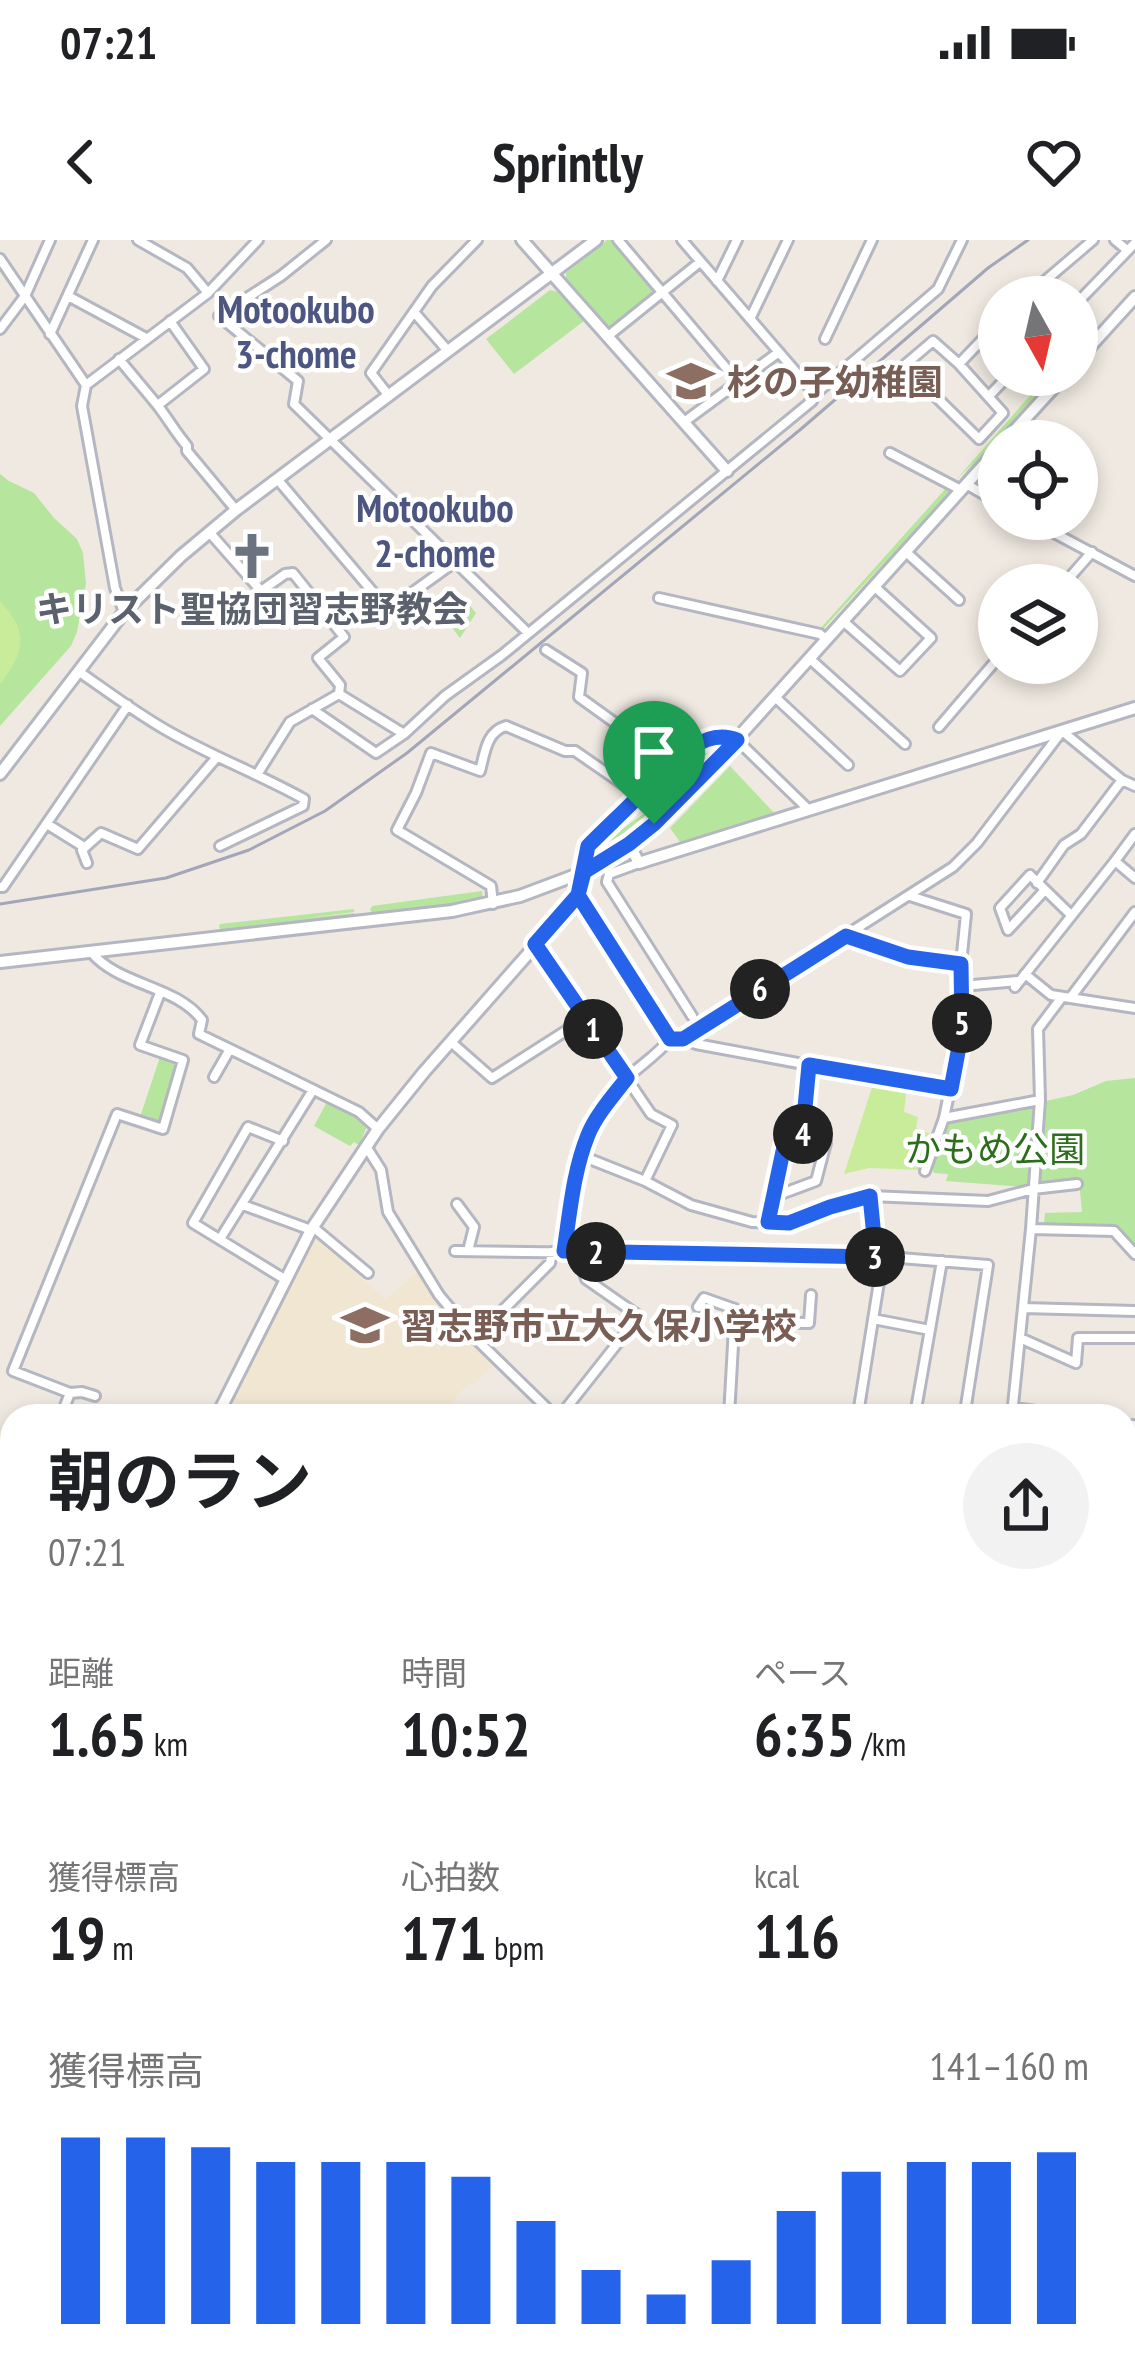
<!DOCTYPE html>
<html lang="ja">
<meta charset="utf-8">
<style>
:root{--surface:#fff;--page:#f2f2f2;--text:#202124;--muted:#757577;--accent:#2563eb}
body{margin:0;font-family:"PT Sans Narrow","Noto Sans JP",sans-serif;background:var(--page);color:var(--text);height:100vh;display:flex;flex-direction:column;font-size:45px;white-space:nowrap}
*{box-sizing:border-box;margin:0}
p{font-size:39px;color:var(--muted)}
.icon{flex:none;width:66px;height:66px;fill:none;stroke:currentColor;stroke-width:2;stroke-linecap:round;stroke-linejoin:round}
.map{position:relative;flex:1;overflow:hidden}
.sheet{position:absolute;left:0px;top:1164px;width:1137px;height:972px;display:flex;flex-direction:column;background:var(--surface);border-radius:36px 36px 0 0;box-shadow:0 6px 18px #0003}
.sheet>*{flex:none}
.needle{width:78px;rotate:172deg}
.fabs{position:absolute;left:978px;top:36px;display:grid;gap:24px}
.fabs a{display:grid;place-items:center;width:120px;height:120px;border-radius:50%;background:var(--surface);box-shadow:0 6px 18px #0003;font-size:60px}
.pin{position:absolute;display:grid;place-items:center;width:102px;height:102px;color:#fff;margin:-123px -51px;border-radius:50% 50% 50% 0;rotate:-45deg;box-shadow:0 0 12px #0007}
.pin .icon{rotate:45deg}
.km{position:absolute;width:60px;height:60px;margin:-30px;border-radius:50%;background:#222;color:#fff;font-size:33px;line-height:60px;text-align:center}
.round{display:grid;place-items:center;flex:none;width:126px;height:126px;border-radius:63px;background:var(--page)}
.head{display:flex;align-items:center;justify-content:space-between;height:204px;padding:0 48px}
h1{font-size:66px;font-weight:700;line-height:90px}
.metrics{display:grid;grid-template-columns:repeat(3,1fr);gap:18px;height:204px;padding:12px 48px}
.metrics div{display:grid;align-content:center}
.metrics b{font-size:60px;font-weight:700}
.metrics small{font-size:33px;font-weight:400}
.metrics p{font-size:33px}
.chart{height:336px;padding:24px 48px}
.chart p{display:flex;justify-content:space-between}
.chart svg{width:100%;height:216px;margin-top:12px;stroke:var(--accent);stroke-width:6}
.status{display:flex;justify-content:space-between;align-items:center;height:84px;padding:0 60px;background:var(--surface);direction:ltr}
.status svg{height:33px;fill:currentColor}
header{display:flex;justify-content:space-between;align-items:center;height:156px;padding:0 48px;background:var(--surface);font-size:54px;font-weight:700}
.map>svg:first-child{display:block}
.education{fill:#f0e6d1}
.medical{fill:#f5dfe0}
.green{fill:#b6e59e}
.pitch{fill:#c9ec9a}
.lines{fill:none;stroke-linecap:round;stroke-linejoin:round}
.street-casing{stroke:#b4b7c1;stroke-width:14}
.secondary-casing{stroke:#b4b7c1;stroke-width:16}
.primary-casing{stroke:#c9c9c9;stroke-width:18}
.street{stroke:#fff;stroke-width:8}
.secondary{stroke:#fff;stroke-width:10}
.primary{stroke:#f2d163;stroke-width:12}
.rail{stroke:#a3a6b8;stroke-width:3}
.route-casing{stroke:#fff;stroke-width:24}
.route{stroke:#2563eb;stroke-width:15}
.labels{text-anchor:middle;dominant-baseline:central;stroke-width:9;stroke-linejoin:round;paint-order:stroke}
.education-label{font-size:36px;font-weight:bold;fill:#785e54;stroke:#fff;text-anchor:start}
.worship-label{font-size:36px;font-weight:bold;fill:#5b616d;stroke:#fff}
.park-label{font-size:36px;fill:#2c6e1b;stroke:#fff}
.neighbourhood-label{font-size:39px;font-weight:bold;fill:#4d5680;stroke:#fff}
</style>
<div class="status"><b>07:21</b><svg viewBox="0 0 49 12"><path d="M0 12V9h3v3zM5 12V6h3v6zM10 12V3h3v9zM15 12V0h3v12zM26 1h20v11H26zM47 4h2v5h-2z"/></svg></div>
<header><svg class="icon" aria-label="back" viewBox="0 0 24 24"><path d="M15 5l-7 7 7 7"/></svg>Sprintly<svg class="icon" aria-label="heart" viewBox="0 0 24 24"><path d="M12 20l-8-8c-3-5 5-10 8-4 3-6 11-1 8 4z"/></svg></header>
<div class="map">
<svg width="1135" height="2136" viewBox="0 0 1135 2136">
<rect width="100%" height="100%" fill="#efe9e1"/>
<path class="education" d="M316 998 386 1060 419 1030 447 1069 496 1123 473 1144 467 1145 441 1176H351L225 1170Z
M0 1597H4L7 2136H0Z
M1135 1639V1856L1125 1877V1645Z"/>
<path class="medical" d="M4 1597H12V1893H6Z"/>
<path class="green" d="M607 0H617L656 46 655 52 611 88 606 87 566 40V33Z
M550 50 558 52 584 81 514 134 486 99Z
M1048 135H1059L961 243 958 242 973 223 955 241Z
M0 234 9 241 34 253 54 278 77 299 83 313 86 344 77 392 71 406 0 486Z
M947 247 953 252 828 390H825L889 317 823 389H820Z
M457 350 476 373 460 398 435 365Z
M716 502 725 503C687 544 647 589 597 614L596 607 645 573Z
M730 526 776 575 680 602 670 588Z
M482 651 483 660 373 674 370 670 372 666Z
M354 669V672L307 678 354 673V676L222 692 219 687 220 684Z
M160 817 179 823 160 883 140 877Z
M1135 838V1011L1114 989 1044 983 1045 973 1082 972 1079 940 1036 943 1043 864 1046 861 1073 855 1106 841Z
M327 862 368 884 359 905 354 902 350 906 314 886Z
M1033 865 1036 867 1037 875 1031 944 1024 947 946 941 948 934 934 933 930 925 946 882Z
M1125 1478 1135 1488V1609L1125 1602Z"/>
<path class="pitch" d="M0 362C30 391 24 414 0 444Z
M874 841 907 846 904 872 918 877 916 888 935 896 923 930 869 928 844 934Z"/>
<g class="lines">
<defs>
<path id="street" d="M138 0 187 28 208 53
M326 0 281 36 219 76 298 141 294 164 528 393
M618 0 738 142
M682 0 815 154
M1115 0 1127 10
M0 19 86 145 82 166 115 348 124 372
M717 41 737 0
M68 56 146 98
M1026 57 1093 0
M1077 63 1135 3
M414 72 448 111
M750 79 788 0
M0 89 25 56 50 0
M50 94 93 0
M608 96 700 22
M825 99 872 0
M933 101 959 124 1003 173 979 199 928 149 900 129Z
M119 119C132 135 145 150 158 166 168 179 176 193 187 206V211L236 270
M959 124 999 82
M86 145 208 53 258 0
M389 156 371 133 432 46 477 0
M989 156 1009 135
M158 165 204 129 170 81
M684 182 779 112
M890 213 961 250
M278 240 388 370 456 321
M966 244 999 263
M1028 279 1135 336
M210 293 261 351 285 334 293 333 344 397 318 418 340 445 339 454 404 494 445 456 502 415 812 161 815 154 938 49 962 0
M906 312 959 360
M1063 345 1092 312
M659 358 820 394 826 399
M843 381 900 431 931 398 875 347
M546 410 582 433 579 457 672 524
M809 418 905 504
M78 431C107 451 136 473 166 490 211 516 259 534 304 559L303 566 220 606
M775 457 848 525
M312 469 376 513 404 494
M939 487 999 417
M646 505 661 484
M258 533 290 482 339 454
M47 584 84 607
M1115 621 1135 594
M87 623 82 610 101 593 138 609 217 517
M639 623 609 634 607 642 692 776
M584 630C585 620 586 610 592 603 603 587 620 575 634 562 659 538 697 484 737 500L809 570
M1037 643 1064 605 1081 594 1122 540
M0 647H3L128 465
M1044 651 1008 690 1000 668 1030 635 1071 675
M910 656 966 674 961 724 962 791 944 878 925 931
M493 664 491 646 397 590 416 553 431 513 480 531C485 513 486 492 506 486L565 511H575L640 556
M848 697 908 717 961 724
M535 704 651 874 672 885 645 941
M91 712C119 746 176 745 202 780L199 794 359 872 378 889
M1025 734 1051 755 1135 768
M962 746 1018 741
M1015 747 1115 621 1135 638
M1071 757 1135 672
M685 800 696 804 879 838 951 849
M451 802 492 838 586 778
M214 837 230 809
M1040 860 1031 989 1114 991 1135 1014
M944 878 1040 860 1038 789 1062 757
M803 899 809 825
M283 901 248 887 193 983 286 1040
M367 908 381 930 388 972 439 1055 475 1098 555 1176
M582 916 645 941 691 965 752 982 789 983 830 967 870 956 988 961 1033 949 1077 944
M870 956 876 1017
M457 964 474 987 468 1011
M243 965 311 990
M768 983 786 897 826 903 816 941 773 957
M313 987 368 1033
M220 999 313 850
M455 1011 887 1017 988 1025 965 1172
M564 1011C574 945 578 888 628 837 642 824 658 814 670 799H683L953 627 977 603 1062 491 1122 540 1135 546
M698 1067 704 1058 735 1069 729 1176
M1023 1068 1135 1071
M873 1079 930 1090
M736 1082 809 1083 811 1055
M475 1098 550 1023 552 1012
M1020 1098 1076 1123 1078 1098H1135
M70 1153 13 1131 117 874 163 889 183 820 140 805 160 753
M1013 1168 1074 1176
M858 1174 883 1017
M915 1175 942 1021
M1012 1175 1031 989
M61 1176 70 1153 82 1152 95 1156
M560 1176 639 1076 586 1039 584 1033 590 1020V1012
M749 1176 1013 1171
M1125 1197 1133 1185
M0 1394 12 1374
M1125 1412 1135 1410
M0 1566 12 1550
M1125 1889 1135 1872
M1125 1953 1135 1942
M1125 1999 1135 2005
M1125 2050 1135 2032
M117 2124 120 2136
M160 2124V2136
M270 2124 273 2136
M406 2124 409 2136
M563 2124 566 2136
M603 2124 604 2136
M766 2124 775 2131 771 2136
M818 2134 820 2136
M15 2136 37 2124
M335 2136 375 2124
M721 2136 731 2124
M920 2136 929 2124
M1073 2136 1081 2124"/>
<path id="secondary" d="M522 0 727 231
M1077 121 1135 57
M1005 201 1065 135
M0 534 124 372 181 316 236 270 596 0
M629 604 639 623 648 620 1135 468
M584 632 629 604 654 584 716 522 999 208
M578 655 670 799
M0 722 452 671 520 656 584 632 578 655 572 664 424 832 378 889 311 990 217 1176
M0 1584H12
M1125 1627 1135 1623
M648 2136 651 2124"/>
<path id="primary" d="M0 1257 12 1258
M1125 1303H1135"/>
</defs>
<use href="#street" class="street-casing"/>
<use href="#secondary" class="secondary-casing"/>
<use href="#primary" class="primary-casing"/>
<use href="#street" class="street"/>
<use href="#secondary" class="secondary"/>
<use href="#primary" class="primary"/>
<path class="rail" d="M0 664 166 638 249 610 325 571 407 513 801 189 988 28 1028 0"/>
</g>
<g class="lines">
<defs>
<path id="route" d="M654 584 629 604 584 632 578 655 535 704 627 838C613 856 596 875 588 895 573 932 570 973 564 1011L876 1017 870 956 830 967 789 983 768 982 786 897 802 899 809 825 951 849 962 791 961 724 908 717 846 696 683 799H670L578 655 588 606C604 590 620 575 636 559 661 536 698 484 737 500L654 584"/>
</defs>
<use href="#route" class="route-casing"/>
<use href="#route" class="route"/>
</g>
<defs>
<symbol id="school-bare" viewBox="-9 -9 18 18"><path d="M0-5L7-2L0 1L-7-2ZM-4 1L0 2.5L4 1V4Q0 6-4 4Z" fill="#8d6e63" stroke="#fff" stroke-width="2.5" paint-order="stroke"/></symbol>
<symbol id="church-bare" viewBox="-9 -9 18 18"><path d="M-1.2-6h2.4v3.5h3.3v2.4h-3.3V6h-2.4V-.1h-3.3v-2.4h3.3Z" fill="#6b7280" stroke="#fff" stroke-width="2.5" paint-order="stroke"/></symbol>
</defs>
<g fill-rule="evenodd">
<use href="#school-bare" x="658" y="108" width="66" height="66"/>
<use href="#church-bare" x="219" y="283" width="66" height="66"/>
<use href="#school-bare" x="332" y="1052" width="66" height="66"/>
</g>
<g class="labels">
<g class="education-label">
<text x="727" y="141">杉の子幼稚園</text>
<text x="401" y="1085">習志野市立大久保小学校</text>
</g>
<g class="worship-label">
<text x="252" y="368">キリスト聖協団習志野教会</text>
</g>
<g class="park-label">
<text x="995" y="908">かもめ公園</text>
</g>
<g class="neighbourhood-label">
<text x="296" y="68">Motookubo<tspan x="296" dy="45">3-chome</tspan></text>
<text x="435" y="267">Motookubo<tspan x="435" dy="45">2-chome</tspan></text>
</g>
</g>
</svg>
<div class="fabs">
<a><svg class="needle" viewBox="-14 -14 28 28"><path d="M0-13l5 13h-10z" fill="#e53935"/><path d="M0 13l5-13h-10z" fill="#757577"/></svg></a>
<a><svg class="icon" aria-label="locate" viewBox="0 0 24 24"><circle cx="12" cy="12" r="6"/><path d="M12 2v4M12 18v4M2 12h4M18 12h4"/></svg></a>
<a><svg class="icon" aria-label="layers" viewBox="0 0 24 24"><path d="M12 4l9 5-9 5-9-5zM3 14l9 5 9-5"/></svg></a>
</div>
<div class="pin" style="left:654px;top:584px;background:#1e9e55"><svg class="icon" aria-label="arrive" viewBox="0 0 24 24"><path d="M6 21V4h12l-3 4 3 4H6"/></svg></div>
<b class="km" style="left:593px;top:789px">1</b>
<b class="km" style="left:596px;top:1012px">2</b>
<b class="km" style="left:875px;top:1017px">3</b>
<b class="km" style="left:803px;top:894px">4</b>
<b class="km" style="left:962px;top:783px">5</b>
<b class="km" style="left:760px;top:749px">6</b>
<section class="sheet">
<div class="head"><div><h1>朝のラン</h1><p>07:21</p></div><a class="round"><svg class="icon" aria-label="share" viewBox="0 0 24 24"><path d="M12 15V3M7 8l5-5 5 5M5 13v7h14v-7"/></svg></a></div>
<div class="metrics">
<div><p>距離</p><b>1.65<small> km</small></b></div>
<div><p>時間</p><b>10:52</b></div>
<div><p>ペース</p><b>6:35<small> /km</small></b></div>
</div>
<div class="metrics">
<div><p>獲得標高</p><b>19<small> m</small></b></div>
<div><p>心拍数</p><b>171<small> bpm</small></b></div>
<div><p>kcal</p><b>116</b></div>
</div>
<div class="chart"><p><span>獲得標高</span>141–160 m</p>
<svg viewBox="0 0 160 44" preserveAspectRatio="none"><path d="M5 44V6M15 44V6M25 44V8M35 44V11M45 44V11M55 44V11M65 44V14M75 44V23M85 44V33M95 44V38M105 44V31M115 44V21M125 44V13M135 44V11M145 44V11M155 44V9"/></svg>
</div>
</section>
</div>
